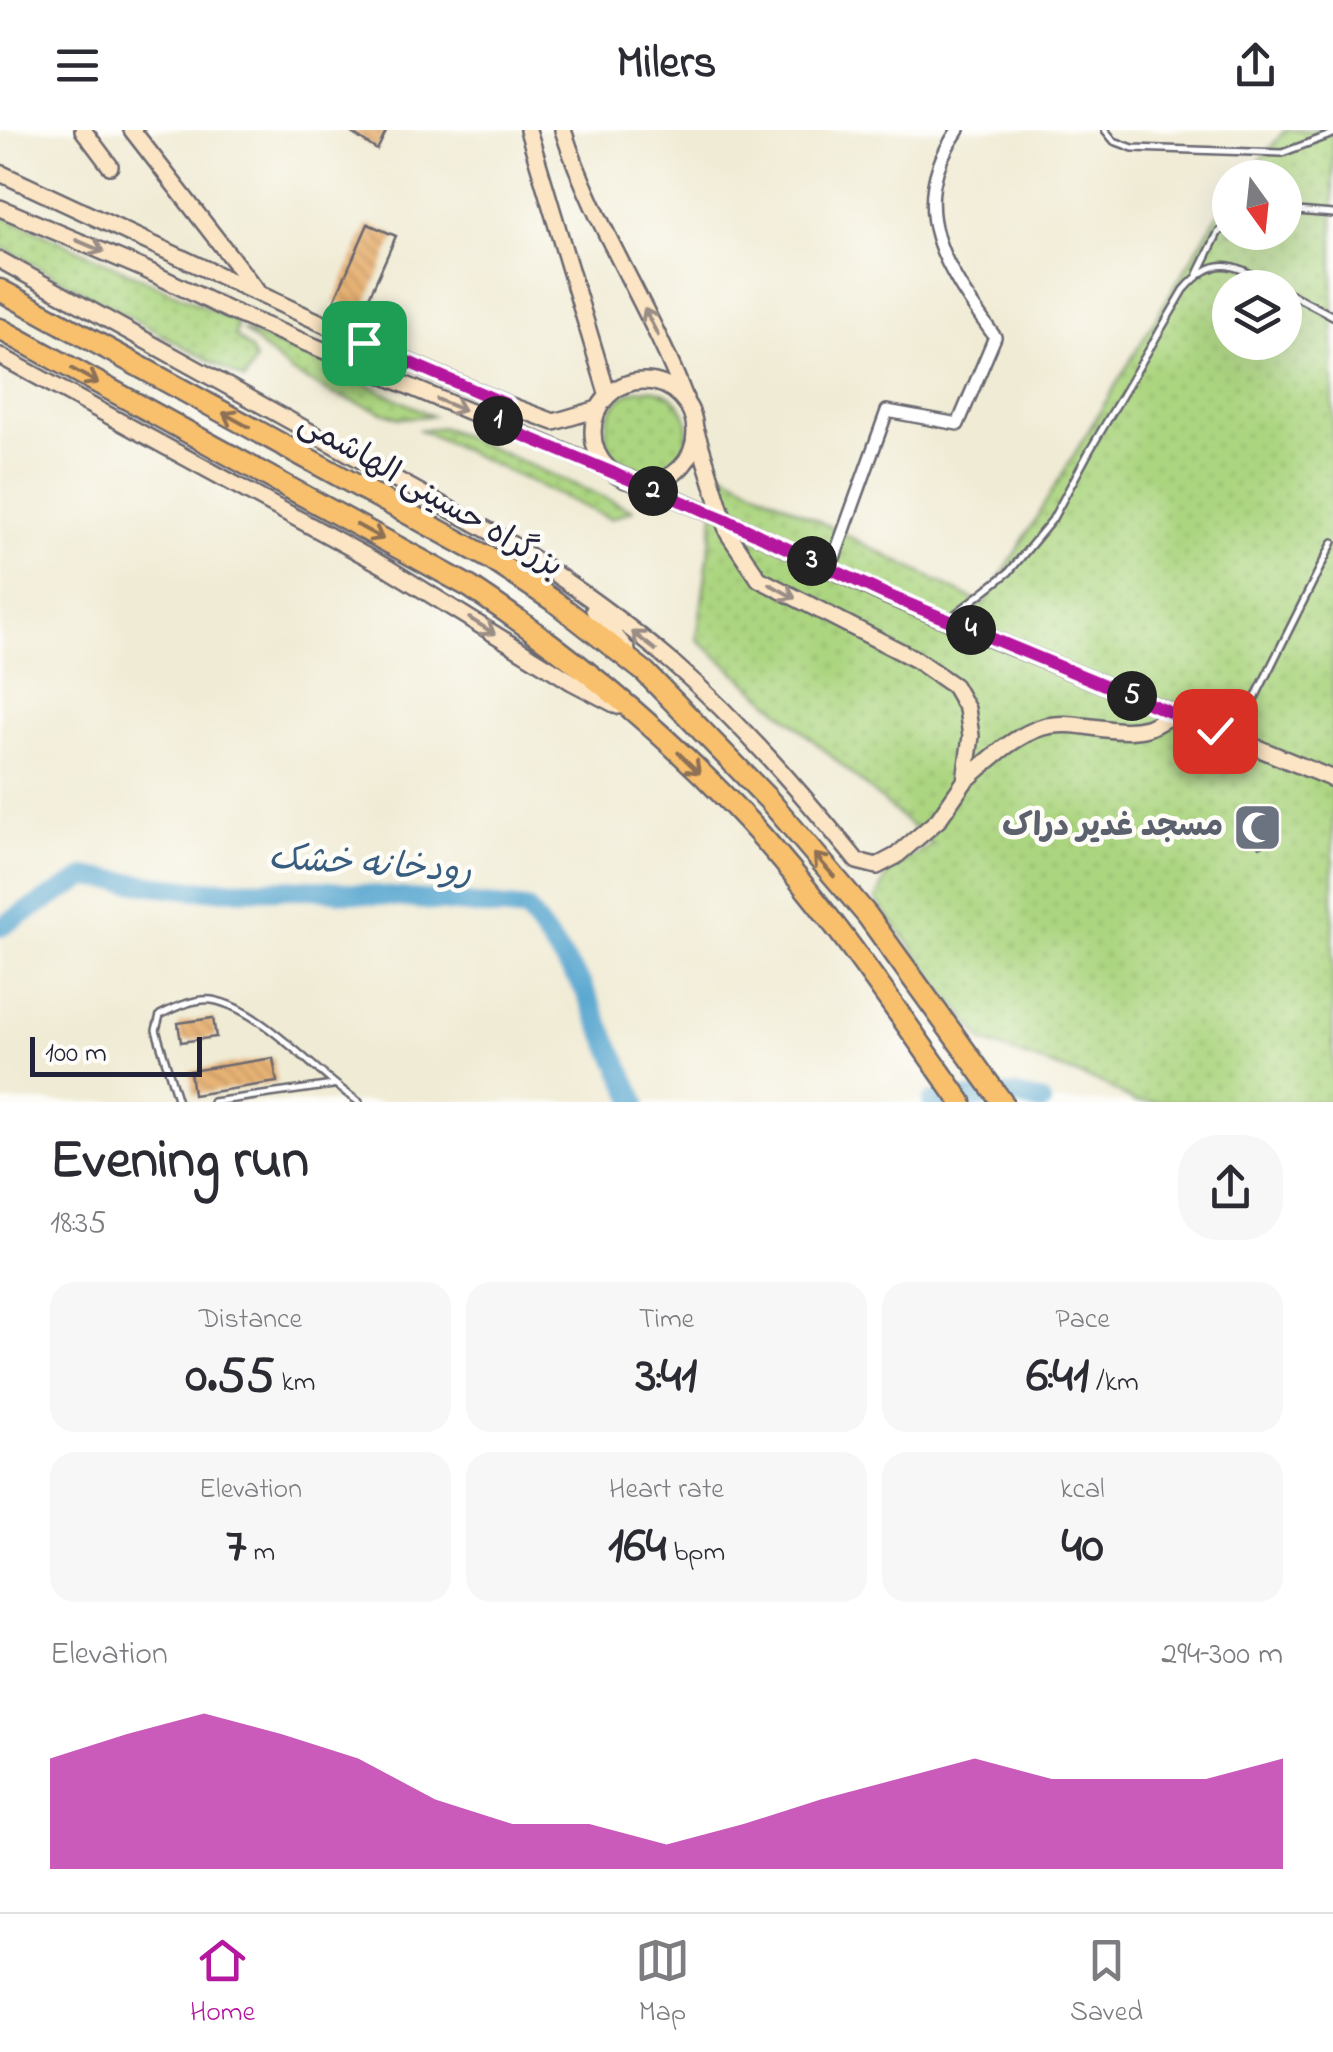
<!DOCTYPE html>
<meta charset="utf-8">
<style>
:root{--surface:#fff;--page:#f7f7f7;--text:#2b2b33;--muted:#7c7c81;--line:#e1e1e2;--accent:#b5179e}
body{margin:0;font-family:"Indie Flower","Playpen Sans Arabic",sans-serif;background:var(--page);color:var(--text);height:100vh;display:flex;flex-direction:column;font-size:38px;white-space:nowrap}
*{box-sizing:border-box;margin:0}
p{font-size:32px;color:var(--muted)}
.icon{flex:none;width:55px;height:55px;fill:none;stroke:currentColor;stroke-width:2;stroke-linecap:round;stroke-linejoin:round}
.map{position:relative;height:972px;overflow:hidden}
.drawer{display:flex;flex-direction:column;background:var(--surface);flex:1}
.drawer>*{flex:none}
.needle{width:65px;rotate:165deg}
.tools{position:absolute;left:1212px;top:30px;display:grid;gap:20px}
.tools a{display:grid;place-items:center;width:90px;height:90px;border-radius:50%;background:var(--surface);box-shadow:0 10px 40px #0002;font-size:50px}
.scale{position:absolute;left:30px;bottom:25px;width:172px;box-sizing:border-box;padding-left:10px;border:5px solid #22223b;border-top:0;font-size:28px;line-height:35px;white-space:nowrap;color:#22223b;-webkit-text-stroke:8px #fdfcf7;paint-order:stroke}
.pin{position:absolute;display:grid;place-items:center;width:85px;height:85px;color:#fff;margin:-42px;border-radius:20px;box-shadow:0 5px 15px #0006}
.km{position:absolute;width:50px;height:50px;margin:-25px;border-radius:50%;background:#222;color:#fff;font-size:28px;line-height:50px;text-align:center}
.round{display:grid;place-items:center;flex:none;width:105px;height:105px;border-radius:40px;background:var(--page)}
.headline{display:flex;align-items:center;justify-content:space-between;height:170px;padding:0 50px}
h1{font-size:55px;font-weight:700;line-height:75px}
.figures{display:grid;grid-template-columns:repeat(3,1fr);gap:15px;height:170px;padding:10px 50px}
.figures div{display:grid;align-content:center;border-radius:25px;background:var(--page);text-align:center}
.figures b{font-size:50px;font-weight:700}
.figures small{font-size:28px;font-weight:400}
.figures p{font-size:28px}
.chart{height:280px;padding:20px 50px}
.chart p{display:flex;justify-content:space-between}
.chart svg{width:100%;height:180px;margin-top:10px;fill:var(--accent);opacity:.7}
header{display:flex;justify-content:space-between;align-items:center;height:130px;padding:0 50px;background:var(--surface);font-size:45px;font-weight:700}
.dock{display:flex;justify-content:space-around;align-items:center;height:140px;border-top:2px solid var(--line);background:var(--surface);font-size:28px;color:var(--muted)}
.dock a{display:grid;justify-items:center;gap:5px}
.dock .on{color:var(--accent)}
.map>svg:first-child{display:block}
.grass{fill:url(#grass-dots);stroke:#677c5e;stroke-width:2.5;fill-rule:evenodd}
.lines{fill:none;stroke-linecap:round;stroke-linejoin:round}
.river{stroke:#55a5cf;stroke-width:20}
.building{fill:url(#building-back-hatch)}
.lane-casing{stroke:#6a6871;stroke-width:10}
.street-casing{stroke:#6a6871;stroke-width:16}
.secondary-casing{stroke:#6a6871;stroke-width:20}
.highway-casing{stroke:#6a6871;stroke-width:25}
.lane{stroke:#fff;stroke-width:5}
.street{stroke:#fff;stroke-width:11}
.secondary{stroke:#fce5c4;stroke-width:15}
.highway{stroke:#f8bf6c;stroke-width:20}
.oneway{stroke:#9a8d86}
.oneway2{stroke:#8d7054}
.route-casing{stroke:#fff;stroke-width:20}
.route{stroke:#b5179e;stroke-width:12}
.labels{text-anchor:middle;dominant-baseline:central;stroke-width:9;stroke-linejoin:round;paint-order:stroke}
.street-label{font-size:32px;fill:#22223b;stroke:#fdfcf7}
.worship-label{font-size:32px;font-weight:bold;fill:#5b616d;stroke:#fdfcf7;text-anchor:end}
.water-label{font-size:35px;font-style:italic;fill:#395d7e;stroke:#fdfcf7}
</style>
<header><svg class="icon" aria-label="menu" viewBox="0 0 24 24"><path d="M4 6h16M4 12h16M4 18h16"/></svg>Milers<svg class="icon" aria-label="share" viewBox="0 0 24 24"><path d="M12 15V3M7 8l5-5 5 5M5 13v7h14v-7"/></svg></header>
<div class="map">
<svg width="1333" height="972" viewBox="0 0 1333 972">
<defs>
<pattern id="grass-dots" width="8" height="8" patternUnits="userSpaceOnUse" patternTransform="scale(2.5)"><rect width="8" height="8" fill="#acd580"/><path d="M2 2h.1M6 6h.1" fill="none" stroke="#94b770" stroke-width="1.8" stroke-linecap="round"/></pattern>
<pattern id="building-back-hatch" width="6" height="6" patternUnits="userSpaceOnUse" patternTransform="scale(2.5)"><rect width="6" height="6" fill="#e7b274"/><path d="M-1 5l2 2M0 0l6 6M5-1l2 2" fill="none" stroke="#c69965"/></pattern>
</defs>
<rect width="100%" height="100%" fill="#fdfcf7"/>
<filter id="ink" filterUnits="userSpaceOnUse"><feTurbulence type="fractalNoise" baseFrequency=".01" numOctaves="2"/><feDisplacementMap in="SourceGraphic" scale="20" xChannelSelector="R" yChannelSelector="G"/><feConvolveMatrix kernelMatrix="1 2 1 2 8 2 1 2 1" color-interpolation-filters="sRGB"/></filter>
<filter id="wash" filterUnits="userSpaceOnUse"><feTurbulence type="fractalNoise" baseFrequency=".0048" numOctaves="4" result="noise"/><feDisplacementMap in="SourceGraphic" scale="40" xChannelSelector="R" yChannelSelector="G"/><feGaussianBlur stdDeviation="2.25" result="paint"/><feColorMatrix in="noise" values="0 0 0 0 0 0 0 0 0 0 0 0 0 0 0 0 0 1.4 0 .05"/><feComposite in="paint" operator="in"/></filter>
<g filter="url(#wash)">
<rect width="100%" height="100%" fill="#f0ebd4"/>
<path class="grass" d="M1285 0H1333V972H1135L1102 953 983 912 876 770 889 742 932 714 697 509 720 341 984 475 1225 73 1230 67V102H1285V48L1246 47ZM1230 158H1285V212H1230Z
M0 84 238 192 235 206 251 220 255 231 245 250 0 116Z
M242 200 317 230 432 286 399 288 333 264 291 242Z
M606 300a41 41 0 1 1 82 0a41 41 0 1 1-82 0Z
M442 297 633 380 610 389 420 300Z"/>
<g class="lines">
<path class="river" d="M0 797 86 747 195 760 311 759 527 780 582 855 636 972
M932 972 1013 965 1041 972"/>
</g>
<g id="blocks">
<path class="building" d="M347 0H387L377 20Z
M368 94 396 106 362 183 334 171Z
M1256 678 1263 684 1269 683 1270 690 1279 696 1274 700 1275 710 1260 717 1254 709 1245 711V703L1238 698 1244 689 1243 683Z
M213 888 216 907 181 912 178 893Z
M273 928 277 952 193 965 190 941Z"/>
</g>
</g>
<g filter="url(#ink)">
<use href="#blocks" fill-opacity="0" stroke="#6a6871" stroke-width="2.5"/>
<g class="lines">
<defs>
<path id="lane" d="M1105 0 1114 11 1133 18 1282 23 1333 4
M1285 80 1333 84
M1198 144 1218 103 1230 92
M1285 161 1333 186
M950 488 1009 442 1052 390 1090 320 1184 160C1218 119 1237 137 1277 158
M1222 598 1247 584 1333 412
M178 972 156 900 160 885C175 877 195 868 212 870 261 878 316 944 359 972
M213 972 333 955"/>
<path id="street" d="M830 439 887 281 958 294 995 207C948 141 902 79 958 0"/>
<path id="secondary" d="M83 0 110 36
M132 0 256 160
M528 0 608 266
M563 0C593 94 650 176 685 268
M0 43 364 213 506 274 554 292 598 279
M0 78 144 139 228 180 722 388 885 465 1333 649
M0 130 500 407C560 446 619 487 674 534 741 593 801 662 857 731L877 736 896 726 938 690 965 651 971 606 967 579 954 556 915 529 759 449 728 403 695 298
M0 226 386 437 572 552 618 576
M593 302a51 51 0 1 1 102 0a51 51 0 1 1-102 0Z
M594 480 627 520
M965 651C988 631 1013 606 1043 597 1077 588 1113 607 1147 598 1156 595 1166 588 1175 583"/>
<path id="highway" d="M0 160 491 429 554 471 645 542 768 669 867 785 1002 972
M0 199 470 457C565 520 654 593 734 676 820 766 890 871 961 972"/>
</defs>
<use href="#lane" class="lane-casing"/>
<use href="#street" class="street-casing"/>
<use href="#secondary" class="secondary-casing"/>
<use href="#highway" class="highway-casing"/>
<use href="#lane" class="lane"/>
<use href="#street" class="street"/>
<use href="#secondary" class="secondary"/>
<use href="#highway" class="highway"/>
</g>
<defs><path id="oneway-shaft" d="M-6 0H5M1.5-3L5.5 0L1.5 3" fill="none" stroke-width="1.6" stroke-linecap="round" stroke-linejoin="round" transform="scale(2.5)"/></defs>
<g class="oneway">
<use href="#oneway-shaft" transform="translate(90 116) rotate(23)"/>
<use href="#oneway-shaft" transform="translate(651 192) rotate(-117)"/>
<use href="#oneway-shaft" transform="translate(451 275) rotate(23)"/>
<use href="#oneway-shaft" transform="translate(782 461) rotate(29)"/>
<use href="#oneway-shaft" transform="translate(482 496) rotate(32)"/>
<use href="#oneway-shaft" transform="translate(644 511) rotate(-142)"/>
</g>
<g class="oneway2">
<use href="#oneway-shaft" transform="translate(85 246) rotate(29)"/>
<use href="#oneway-shaft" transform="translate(236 290) rotate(-151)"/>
<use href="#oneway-shaft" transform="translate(370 402) rotate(29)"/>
<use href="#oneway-shaft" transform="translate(689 633) rotate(44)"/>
<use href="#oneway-shaft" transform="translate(824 735) rotate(-131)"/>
</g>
</g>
<g class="lines" filter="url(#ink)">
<defs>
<path id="route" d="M364 213 506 274 496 294 722 388 885 464 1215 601"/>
</defs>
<use href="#route" class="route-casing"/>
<use href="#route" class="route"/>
</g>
<defs>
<symbol id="mosque-square" viewBox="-11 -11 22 22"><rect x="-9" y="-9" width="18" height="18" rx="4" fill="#6b7280" stroke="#fdfcf7"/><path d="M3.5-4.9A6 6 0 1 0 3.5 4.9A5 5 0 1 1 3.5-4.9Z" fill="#fff"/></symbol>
</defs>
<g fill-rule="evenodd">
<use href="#mosque-square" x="1230" y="670" width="55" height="55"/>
</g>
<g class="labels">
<g class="street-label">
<text transform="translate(430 366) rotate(30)">بزرگراه حسینی الهاشمی</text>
</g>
<g class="worship-label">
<text x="1223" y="697">مسجد غدیر دراک</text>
</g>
<g class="water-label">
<text transform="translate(370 736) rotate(4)">رودخانه خشک</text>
</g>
</g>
</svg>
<div class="tools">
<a><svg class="needle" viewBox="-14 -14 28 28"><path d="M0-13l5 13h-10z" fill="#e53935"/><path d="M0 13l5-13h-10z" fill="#7c7c81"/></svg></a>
<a><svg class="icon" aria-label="layers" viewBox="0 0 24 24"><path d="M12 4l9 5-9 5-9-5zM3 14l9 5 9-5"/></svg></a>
</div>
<div class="scale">100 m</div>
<div class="pin" style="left:364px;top:213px;background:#1e9e55"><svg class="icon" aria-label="arrive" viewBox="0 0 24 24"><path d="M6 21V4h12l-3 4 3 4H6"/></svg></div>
<div class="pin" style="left:1215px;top:601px;background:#d93025"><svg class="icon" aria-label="check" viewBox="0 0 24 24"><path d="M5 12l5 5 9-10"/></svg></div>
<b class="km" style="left:498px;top:291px">1</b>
<b class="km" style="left:653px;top:361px">2</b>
<b class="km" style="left:812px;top:431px">3</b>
<b class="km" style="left:971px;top:500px">4</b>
<b class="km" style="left:1132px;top:566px">5</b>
</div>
<section class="drawer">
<div class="headline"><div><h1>Evening run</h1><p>18:35</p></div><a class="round"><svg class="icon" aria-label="share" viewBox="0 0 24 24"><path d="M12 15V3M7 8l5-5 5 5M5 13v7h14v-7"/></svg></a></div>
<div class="figures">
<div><p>Distance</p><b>0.55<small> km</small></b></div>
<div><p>Time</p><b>3:41</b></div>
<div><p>Pace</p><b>6:41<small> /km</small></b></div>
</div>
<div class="figures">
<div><p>Elevation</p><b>7<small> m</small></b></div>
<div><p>Heart rate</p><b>164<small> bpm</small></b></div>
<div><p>kcal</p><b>40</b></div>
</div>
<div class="chart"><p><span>Elevation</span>294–300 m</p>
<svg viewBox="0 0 160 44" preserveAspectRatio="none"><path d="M0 44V17L10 11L20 6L30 11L40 17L50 27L60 33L70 33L80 38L90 33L100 27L110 22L120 17L130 22L140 22L150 22L160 17V44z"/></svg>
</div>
</section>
<nav class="dock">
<a class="on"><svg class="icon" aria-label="home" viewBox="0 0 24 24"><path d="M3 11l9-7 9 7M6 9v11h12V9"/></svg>Home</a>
<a><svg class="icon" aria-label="map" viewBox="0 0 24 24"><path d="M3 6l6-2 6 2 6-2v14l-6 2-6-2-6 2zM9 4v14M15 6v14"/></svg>Map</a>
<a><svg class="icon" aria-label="saved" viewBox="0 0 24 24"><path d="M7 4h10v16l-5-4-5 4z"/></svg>Saved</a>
</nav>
